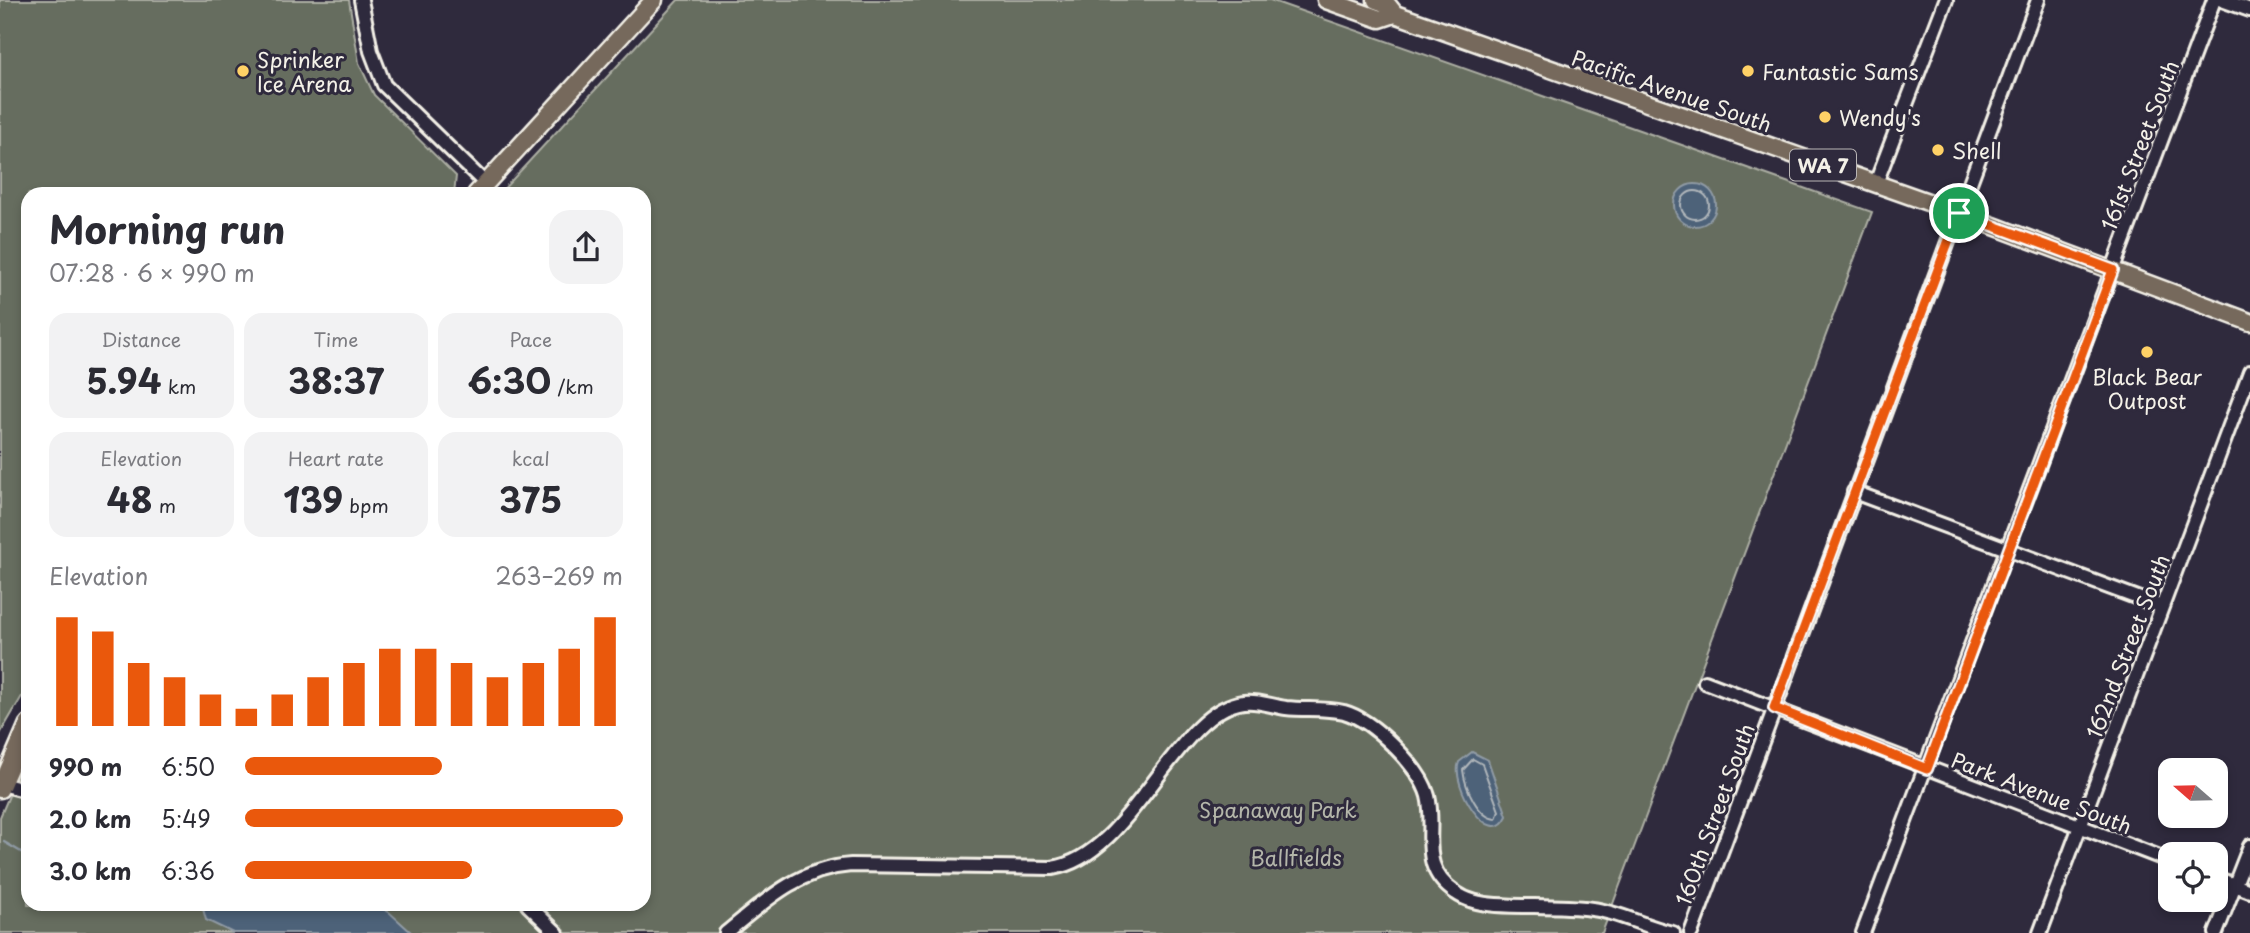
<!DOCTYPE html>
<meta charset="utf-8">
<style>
:root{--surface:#fff;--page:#f2f2f3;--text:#2b2b33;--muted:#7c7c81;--accent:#ea580c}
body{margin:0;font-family:"Playpen Sans",sans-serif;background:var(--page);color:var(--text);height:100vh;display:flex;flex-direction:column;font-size:26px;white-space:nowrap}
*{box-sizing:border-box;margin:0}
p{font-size:23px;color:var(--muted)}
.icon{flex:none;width:38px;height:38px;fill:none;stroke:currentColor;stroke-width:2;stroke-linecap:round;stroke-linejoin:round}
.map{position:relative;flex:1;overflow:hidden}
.sheet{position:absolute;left:21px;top:187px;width:630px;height:724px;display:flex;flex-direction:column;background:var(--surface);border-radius:21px;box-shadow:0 4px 10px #0003}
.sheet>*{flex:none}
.needle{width:46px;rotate:290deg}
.buttons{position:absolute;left:2158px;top:758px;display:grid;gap:14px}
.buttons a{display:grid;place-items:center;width:70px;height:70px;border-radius:14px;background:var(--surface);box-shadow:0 4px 10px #0003;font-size:35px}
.pin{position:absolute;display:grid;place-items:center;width:60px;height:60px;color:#fff;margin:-30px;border:4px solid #fff;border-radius:50%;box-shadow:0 2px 7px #0007}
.round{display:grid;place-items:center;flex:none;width:74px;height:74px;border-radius:21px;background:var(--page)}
.head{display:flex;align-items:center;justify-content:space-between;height:119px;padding:0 28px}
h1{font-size:38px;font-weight:700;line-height:52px}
.metrics{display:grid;grid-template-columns:repeat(3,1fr);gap:10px;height:119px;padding:7px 28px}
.metrics div{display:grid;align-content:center;border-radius:18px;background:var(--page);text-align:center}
.metrics b{font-size:35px;font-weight:700}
.metrics small{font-size:19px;font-weight:400}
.metrics p{font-size:19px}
.chart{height:196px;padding:14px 28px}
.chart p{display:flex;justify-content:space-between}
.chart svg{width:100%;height:126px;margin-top:7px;stroke:var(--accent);stroke-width:6}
ul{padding:0 28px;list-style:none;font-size:23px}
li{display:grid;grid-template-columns:112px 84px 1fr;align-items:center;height:52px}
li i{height:18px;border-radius:9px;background:var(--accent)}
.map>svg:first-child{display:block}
.green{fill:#666d5f;stroke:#adafa4;stroke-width:2}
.water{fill:#4e6279;stroke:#909ba5;stroke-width:2}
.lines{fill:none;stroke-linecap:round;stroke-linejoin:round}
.shore{stroke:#b2b8bc;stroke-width:2}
.stream{stroke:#909ba5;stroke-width:2.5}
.minor-casing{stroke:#f4f1e8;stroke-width:18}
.major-casing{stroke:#f4f1e8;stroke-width:21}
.minor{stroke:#2f2a3d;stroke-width:12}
.major{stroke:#76695c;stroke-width:16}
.route-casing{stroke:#fff;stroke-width:14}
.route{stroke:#ea580c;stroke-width:9}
.poi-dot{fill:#ffd166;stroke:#2f2a3d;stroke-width:2.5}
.labels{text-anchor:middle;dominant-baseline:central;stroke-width:6;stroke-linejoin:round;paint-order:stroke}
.shield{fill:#2f2a3d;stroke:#b9b5b5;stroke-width:2}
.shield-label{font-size:19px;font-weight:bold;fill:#f4f1e8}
.poi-label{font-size:21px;fill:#f4f1e8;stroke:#2f2a3d;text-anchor:start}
.street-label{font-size:21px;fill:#f4f1e8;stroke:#2f2a3d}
.park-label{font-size:21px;fill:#b4b6aa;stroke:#2f2a3d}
</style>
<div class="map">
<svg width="2250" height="933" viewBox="0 0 2250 933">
<rect width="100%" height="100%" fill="#2f2a3d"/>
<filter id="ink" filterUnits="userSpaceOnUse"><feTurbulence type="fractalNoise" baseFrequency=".0143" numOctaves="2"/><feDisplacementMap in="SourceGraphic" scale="14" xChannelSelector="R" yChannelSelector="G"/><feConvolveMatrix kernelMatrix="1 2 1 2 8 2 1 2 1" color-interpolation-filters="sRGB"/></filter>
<g filter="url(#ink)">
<path class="green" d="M0 0H349L359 63 374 95 456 176 454 194H28V686L0 734Z
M678 0H1270L1872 212 1602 933H0V817L28 751V905H540L547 910 543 905H644V194H499Z"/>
<path class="water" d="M1674 205a21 21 0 1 1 42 0a21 21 0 1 1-42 0Z
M1472 752 1488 760 1507 816C1490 851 1450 785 1459 762Z
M202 905H376L389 912 412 933H233L206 920Z"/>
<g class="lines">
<path class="shore" d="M1681 205a14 14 0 1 1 28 0a14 14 0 1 1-28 0Z
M1473 759 1482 764 1499 811 1496 819C1478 818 1465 787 1463 770Z"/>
<path class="stream" d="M4 842 28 856"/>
<defs>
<path id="minor" d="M361 0 371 51 384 85 486 184
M2222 0 2250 10
M1876 183 1946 0
M1854 492 2162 607
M1705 682 2170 861
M2 784 28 791
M2216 878 2250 891
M528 905 557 933
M726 933C765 901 798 869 851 865L1052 868C1133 856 1175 710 1244 702 1258 700 1271 706 1286 708 1305 710 1325 708 1344 712 1373 720 1420 767 1428 796 1437 832 1416 866 1456 893 1467 901 1483 904 1496 905 1528 907 1560 905 1592 909 1620 912 1646 928 1673 933
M1691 933 2038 0
M1863 933 2214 0
M2040 933 2250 372
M2216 933 2250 846"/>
<path id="major" d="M1326 0 1380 19 1395 14
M1376 0 1387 4 1395 14 1959 213 2250 322
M476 194 654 0
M0 789 28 724"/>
</defs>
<use href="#minor" class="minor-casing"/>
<use href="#major" class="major-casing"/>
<use href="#minor" class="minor"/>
<use href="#major" class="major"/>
</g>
</g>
<g class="lines" filter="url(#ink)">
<defs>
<path id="route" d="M1959 213 2113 270 1927 769 1774 708Z"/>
</defs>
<use href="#route" class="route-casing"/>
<use href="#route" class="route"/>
</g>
<g class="poi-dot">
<circle cx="243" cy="71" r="7"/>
<circle cx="1748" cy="71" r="7"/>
<circle cx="1825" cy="117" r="7"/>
<circle cx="1938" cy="150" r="7"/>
<circle cx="2147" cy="352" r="7"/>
</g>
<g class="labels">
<rect class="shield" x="1790" y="149.5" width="66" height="31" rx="5"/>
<g class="shield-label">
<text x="1823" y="165">WA 7</text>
</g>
<g class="poi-label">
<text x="257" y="59">Sprinker<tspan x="257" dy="24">Ice Arena</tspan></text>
<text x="1762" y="71">Fantastic Sams</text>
<text x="1839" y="117">Wendy's</text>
<text x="1952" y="150">Shell</text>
<text x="2147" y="376" text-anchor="middle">Black Bear<tspan x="2147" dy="24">Outpost</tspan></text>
</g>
<g class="street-label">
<text transform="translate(1672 90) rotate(19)">Pacific Avenue South</text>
<text transform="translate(2139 145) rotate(-69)">161st Street South</text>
<text transform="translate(2127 646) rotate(-69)">162nd Street South</text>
<text transform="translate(2042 792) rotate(21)">Park Avenue South</text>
<text transform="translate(1714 814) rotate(-70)">160th Street South</text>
</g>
<g class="park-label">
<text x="1278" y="809">Spanaway Park</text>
<text x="1296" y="857">Ballfields</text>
</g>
</g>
</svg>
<div class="buttons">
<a><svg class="needle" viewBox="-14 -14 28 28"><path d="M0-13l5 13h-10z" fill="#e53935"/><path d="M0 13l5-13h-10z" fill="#7c7c81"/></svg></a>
<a><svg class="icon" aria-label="locate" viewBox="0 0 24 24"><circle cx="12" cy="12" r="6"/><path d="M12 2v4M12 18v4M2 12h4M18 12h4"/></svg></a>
</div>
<div class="pin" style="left:1959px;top:213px;background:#1e9e55"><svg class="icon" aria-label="arrive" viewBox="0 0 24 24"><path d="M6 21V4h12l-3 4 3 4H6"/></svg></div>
<section class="sheet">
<div class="head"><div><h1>Morning run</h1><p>07:28 · 6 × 990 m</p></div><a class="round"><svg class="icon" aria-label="share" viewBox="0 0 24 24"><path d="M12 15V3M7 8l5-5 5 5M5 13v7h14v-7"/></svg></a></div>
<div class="metrics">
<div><p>Distance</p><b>5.94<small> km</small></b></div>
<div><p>Time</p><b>38:37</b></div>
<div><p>Pace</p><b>6:30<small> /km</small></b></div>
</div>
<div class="metrics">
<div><p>Elevation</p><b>48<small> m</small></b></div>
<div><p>Heart rate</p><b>139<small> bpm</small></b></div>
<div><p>kcal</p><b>375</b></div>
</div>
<div class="chart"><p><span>Elevation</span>263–269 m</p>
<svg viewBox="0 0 160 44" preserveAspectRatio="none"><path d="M5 44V6M15 44V11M25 44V22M35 44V27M45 44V33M55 44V38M65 44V33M75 44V27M85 44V22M95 44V17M105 44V17M115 44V22M125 44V27M135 44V22M145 44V17M155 44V6"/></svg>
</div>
<ul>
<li><b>990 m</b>6:50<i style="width:52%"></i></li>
<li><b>2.0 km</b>5:49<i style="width:100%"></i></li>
<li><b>3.0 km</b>6:36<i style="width:60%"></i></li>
</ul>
</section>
</div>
